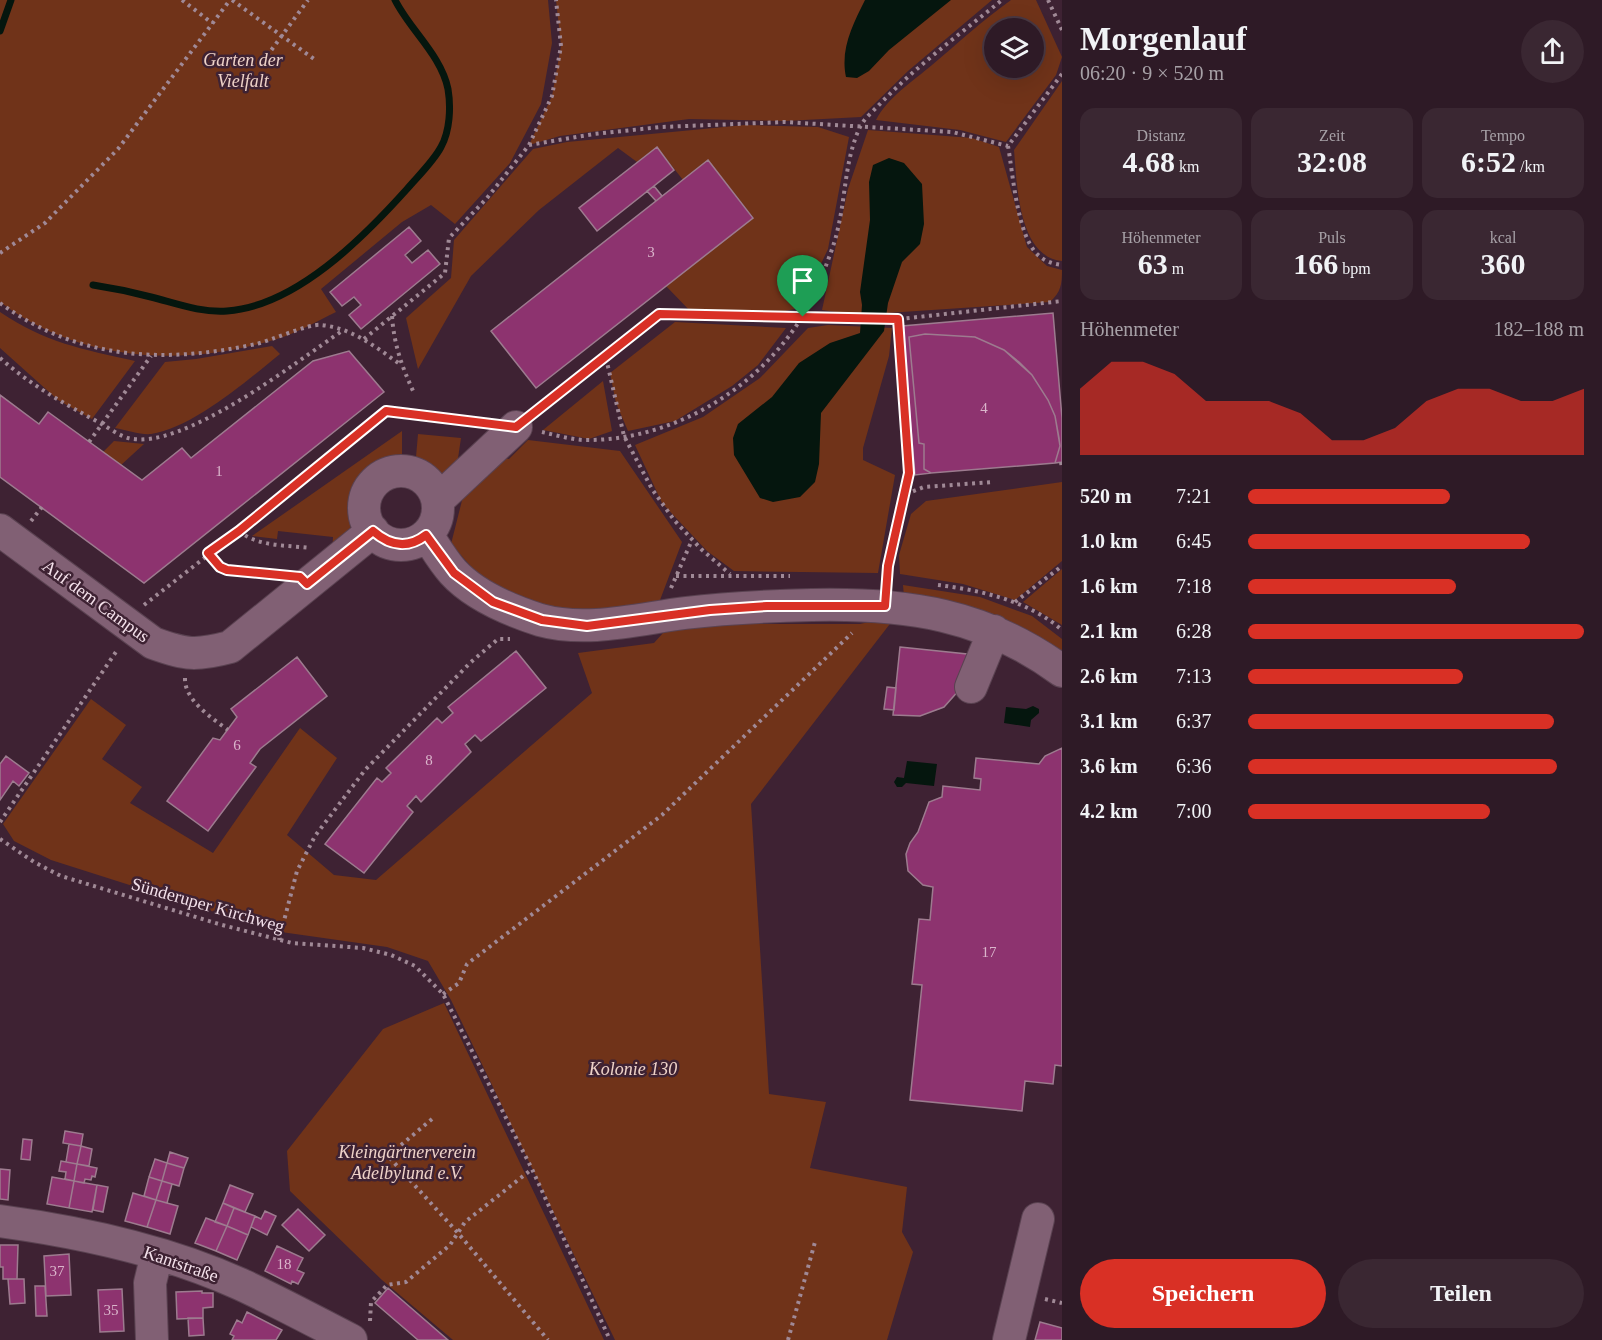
<!DOCTYPE html>
<html lang="de">
<meta charset="utf-8">
<style>
:root{--surface:#2e1a26;--page:#3a2732;--text:#f1f3f6;--muted:#a7a1a7;--line:#493843;--accent:#d93025}
body{margin:0;font-family:"Times New Roman",serif;background:var(--page);color:var(--text);height:100vh;display:flex;flex-direction:column;font-size:22px;white-space:nowrap}
*{box-sizing:border-box;margin:0}
p{font-size:20px;color:var(--muted)}
.icon{flex:none;width:33px;height:33px;fill:none;stroke:currentColor;stroke-width:2;stroke-linecap:round;stroke-linejoin:round}
.map{position:relative;flex:1;overflow:hidden}
.drawer{display:flex;flex-direction:column;background:var(--surface);width:540px}
.drawer>*{flex:none}
.tools{position:absolute;left:984px;top:18px;display:grid;gap:12px}
.tools a{display:grid;place-items:center;width:60px;height:60px;border-radius:50%;background:var(--surface);box-shadow:0 6px 24px #0002,0 0 0 2px var(--line);font-size:30px}
.pin{position:absolute;display:grid;place-items:center;width:51px;height:51px;color:#fff;margin:-62px -26px;border-radius:50% 50% 50% 0;rotate:-45deg;box-shadow:0 0 6px #0007}
.pin .icon{rotate:45deg}
.round{display:grid;place-items:center;flex:none;width:63px;height:63px;border-radius:32px;background:var(--page)}
.head{display:flex;align-items:center;justify-content:space-between;height:102px;padding:0 18px}
h1{font-size:33px;font-weight:800;line-height:45px}
.figures{display:grid;grid-template-columns:repeat(3,1fr);gap:9px;height:102px;padding:6px 18px}
.figures div{display:grid;align-content:center;border-radius:15px;background:var(--page);text-align:center}
.figures b{font-size:30px;font-weight:800}
.figures small{font-size:16px;font-weight:400}
.figures p{font-size:16px}
.chart{height:168px;padding:12px 18px}
.chart p{display:flex;justify-content:space-between}
.chart svg{width:100%;height:108px;margin-top:6px;fill:var(--accent);opacity:.7}
.cta{display:flex;gap:12px;margin-top:auto;padding:12px 18px}
.cta a{flex:1;height:69px;border-radius:36px;background:var(--accent);color:#fff;font-size:24px;font-weight:800;line-height:69px;text-align:center}
.cta a+a{background:var(--page);color:var(--text)}
ul{padding:0 18px;list-style:none;font-size:20px}
li{display:grid;grid-template-columns:96px 72px 1fr;align-items:center;height:45px}
li i{height:15px;border-radius:8px;background:var(--accent)}
main{display:flex;flex:1;min-height:0}
.map>svg:first-child{display:block}
.green{fill:#703319;fill-rule:evenodd}
.water{fill:#05160e}
.lines{fill:none;stroke-linecap:round;stroke-linejoin:round}
.stream{stroke:#05160e;stroke-width:7}
.building{fill:#8d336f;stroke:#9d7b8f;stroke-width:1.5}
.minor-casing{stroke:#5a4251;stroke-width:34}
.path{stroke:#a08996;stroke-width:4;stroke-dasharray:3 4.5;stroke-linecap:butt}
.minor{stroke:#816074;stroke-width:32}
.route-casing{stroke:#fff;stroke-width:12}
.route{stroke:#d93025;stroke-width:8}
.labels{text-anchor:middle;dominant-baseline:central;stroke-width:5;stroke-linejoin:round;paint-order:stroke}
.number-label{font-size:15px;fill:#dab5cb}
.park-label{font-size:18px;font-style:italic;fill:#eed2c8;stroke:#3e2233}
.street-label{font-size:18px;fill:#f3e0ea;stroke:#3e2233}
</style>
<main>
<div class="map">
<svg width="1062" height="1340" viewBox="0 0 1062 1340">
<rect width="100%" height="100%" fill="#3e2233"/>
<path class="green" d="M0 0H548L552 43 541 104 510 163 455 224 431 205 402 222 321 289 336 312C317 321 297 333 277 339 183 367 81 363 0 302Z
M556 0H992L908 71 861 117 785 121 689 119 560 136 529 145 552 96 561 46Z
M1011 0H1036L1062 57 1056 75 1006 142 960 130 876 120C887 98 913 81 932 65 958 43 983 20 1011 0ZM994 28H1034V68H994Z
M1062 81V261C1018 257 1017 184 1014 150Z
M745 125 818 127 849 137 828 249 800 308 780 312 693 314 666 286 753 217 708 161 683 180 657 147 637 162 618 148 539 210 471 276 418 369 406 318 451 278 454 240 533 149 567 142Z
M868 130 972 138 999 147 1027 247 1047 266 1062 270C1062 284 1061 292 1050 302L857 315 822 310 848 189Z
M0 312C46 343 82 349 135 361L92 419 58 400 0 348Z
M675 322 786 328 758 365 732 386 675 421 628 431 616 403 610 373Z
M828 325 892 328 889 356 863 448V460L895 475 878 573 734 571 707 551 662 503 635 445 703 417 760 378 808 328Z
M272 346 280 354C248 380 193 428 151 434 141 435 126 430 115 428L165 362 196 359Z
M603 381 612 431 589 439 543 430Z
M402 431V455C395 458 387 459 380 462 339 481 361 512 346 539 343 544 336 548 332 552L333 537 278 531 277 539 252 536Z
M418 434 461 438 457 465 442 476 416 457Z
M528 440 620 451 682 542 657 608 572 615 492 590 451 544 474 453 509 459Z
M114 441 144 444 121 465 103 452Z
M1062 482V561L1015 600 963 584 900 574 899 555 911 514 926 501Z
M1062 569V625L1023 602Z
M903 585 980 597 1032 616 1062 639V662L904 597Z
M896 616 751 804 769 1094 826 1102 810 1168 907 1187 902 1232 913 1252 887 1340H615L451 1000 428 961 387 947 274 931 51 860 14 841 3 824 91 699 126 725 102 759 142 787 130 803 213 853 300 728 337 758 287 835 334 875 376 880 592 693 578 653 654 643 671 624H860Z
M444 1003 604 1340H453L382 1280 290 1191 287 1151 383 1029Z"/>
<path class="water" d="M865 0H951L889 50 869 71 857 78 846 77C840 49 853 24 865 0Z
M889 158 904 163 922 184 924 224 920 244 902 262 888 303 884 331 821 413 819 464 815 482 800 497 773 502 760 498 734 455 733 438 738 424 772 397 799 363 830 343 860 333 862 305 860 292 870 220 869 182 873 165Z
M1033 706 1039 709V713L1031 720 1030 727 1004 723 1006 707 1026 709Z
M907 761 937 764 934 786 906 783 902 787H897L894 782 897 777 904 778Z"/>
<g class="lines">
<path class="stream" d="M0 31 11 0
M93 285C113 288 132 292 151 297 175 303 201 313 227 311 296 306 363 238 407 189 418 176 433 162 441 147 450 131 451 107 448 89 441 55 410 30 395 0"/>
</g>
<path class="building" d="M657 147 674 170 597 231 579 208Z
M708 160 753 218 536 388 491 331Z
M654 186 662 196 656 201 647 191Z
M409 227 421 241 405 255 412 263 428 250 440 264 361 329 349 315 361 305 354 297 342 306 330 292Z
M1053 313 1062 418V462L1055 463 1060 446 1059 438 1055 416 1048 400 1032 375 1019 362 1004 350 975 337 925 334 909 337 919 443 924 444V469L931 473 915 475 902 326Z
M925 334 975 337 1004 350 1032 375 1048 400 1055 416 1060 446 1055 463 931 473 924 469V444L919 443 909 337Z
M349 351 384 392 144 583 0 477V395L39 424 48 412 142 480 182 448 191 458 313 361Z
M900 647 967 654 965 678 960 689 944 707 920 716 893 715Z
M516 651 546 688 481 741 475 735 465 744 471 752 421 802 416 796 407 806 413 812 364 873 325 844 377 778 382 782 391 773 386 768 437 718 442 723 453 713 448 707Z
M297 657 327 696 260 749 250 763 256 767 208 831 167 801 213 738 220 740 237 717 231 709Z
M887 687 896 688 894 710 884 709Z
M1062 748V1066L1055 1065 1053 1084 1025 1081 1022 1111 910 1100 922 985 912 984 919 919 930 920 933 887 923 885 908 871 906 854 910 843 918 832 929 802 942 797 943 786 980 790 981 779 974 778 976 758 1039 764 1045 756Z
M6 756 29 773 19 786 13 781 0 800V764Z
M65 1131 83 1134 81 1146 63 1143Z
M23 1139 32 1140 30 1160 21 1159Z
M69 1144 81 1146 77 1164 66 1162Z
M81 1146 92 1149 89 1166 77 1164Z
M170 1152 188 1158 184 1168 167 1163Z
M155 1159 167 1163 162 1181 149 1177Z
M61 1161 77 1164 74 1181 65 1179 66 1172 59 1171Z
M167 1163 184 1168 179 1186 162 1181Z
M77 1164 97 1168 95 1177 92 1176 91 1180 85 1179 84 1183 74 1181Z
M0 1169 10 1170 8 1200 0 1199Z
M52 1177 74 1181 69 1208 47 1204Z
M149 1177 162 1181 156 1200 144 1196Z
M74 1181 97 1185 92 1212 69 1208Z
M162 1181 172 1184 167 1203 156 1200Z
M97 1185 108 1187 103 1212 93 1210Z
M230 1185 253 1194 245 1212 223 1203Z
M133 1193 156 1200 147 1227 125 1221Z
M156 1200 178 1206 170 1234 147 1227Z
M223 1203 234 1208 227 1226 215 1222Z
M234 1208 255 1216 248 1235 227 1226Z
M298 1209 325 1235 309 1251 282 1225Z
M265 1211 276 1216 267 1235 251 1227 255 1216 261 1219Z
M206 1218 227 1226 216 1251 195 1243Z
M227 1226 248 1235 237 1260 216 1251Z
M0 1245H18L17 1279H3V1267H0Z
M277 1246 303 1258 297 1270 304 1273 298 1284 292 1281 291 1284 265 1271Z
M69 1254 71 1295 46 1296 44 1256Z
M8 1279H24L25 1303 10 1304Z
M35 1286H45L47 1316H36Z
M388 1288 448 1340H418L375 1303Z
M122 1289 124 1331 100 1332 98 1290Z
M202 1291V1293H213V1307L203 1308V1318L177 1319 176 1292Z
M247 1312 282 1330 276 1340H232L234 1336 230 1334 237 1320 242 1323Z
M188 1318H203L204 1335 189 1336Z
M1040 1322 1062 1328V1340H1035Z"/>
<g class="lines">
<defs>
<path id="minor" d="M364 508a37 37 0 1 1 74 0a37 37 0 1 1-74 0Z
M438 500 516 427
M0 530 153 643C186 655 196 656 230 647L373 531
M427 535C435 547 443 561 453 572 474 595 512 611 540 620 587 633 638 619 685 613 727 608 769 606 812 605 906 603 985 614 1062 671
M971 687 994 631
M0 1221C81 1232 165 1250 240 1284 277 1301 314 1321 351 1340
M152 1340 150 1283 157 1254
M1009 1340 1038 1219"/>
</defs>
<use href="#minor" class="minor-casing"/>
<path class="path" d="M182 0 212 23
M232 0 314 59
M1048 0 1062 30
M267 56 308 0
M1062 74 1008 146C1013 174 1017 234 1037 254 1044 261 1053 264 1062 265
M529 145 594 134 661 127 785 122 952 132 1008 146
M0 253 45 223 118 149 230 0
M0 303C78 360 164 364 256 344 270 341 310 323 321 325 352 328 376 347 401 365
M392 316C394 345 402 367 414 393
M364 339 445 273 449 238 487 198 529 145 552 96 561 46 556 0
M0 358C32 386 63 403 100 423 109 428 118 435 128 438 182 452 297 361 342 331
M606 358 624 436 652 489 674 520 701 549 730 574
M536 412 659 314 891 320 1062 301
M542 432C555 435 569 439 583 440 687 442 790 369 824 271 829 257 835 243 838 228 846 194 845 159 860 127 864 119 872 112 878 106 915 67 960 34 1002 0
M89 442 151 356
M1061 462 1062 469
M906 494 924 487 993 482
M31 521 42 507
M239 531C258 547 287 545 310 548
M208 553 220 567 227 570 277 575
M676 576H790
M887 581 909 473 898 319
M938 585C980 590 1029 601 1062 630
M671 588 692 540
M1015 602 1062 566
M144 605 239 531 386 411 482 423
M185 678C184 700 212 718 228 730
M0 822 118 649
M0 839 34 862 61 876 222 925 292 943 363 948 391 955 415 966 443 994 532 1169 610 1340
M279 940 297 871 315 836 365 770 471 662 498 639H510
M443 994 459 983 467 964 662 815 852 633
M432 1119 388 1156 458 1233 548 1340
M1045 1299 1062 1303
M370 1321 371 1302 387 1285 406 1282 450 1245 465 1222 532 1169
M788 1340 815 1242"/>
<use href="#minor" class="minor"/>
</g>
<g class="lines">
<defs>
<path id="route" d="M659 314 898 319 909 473 888 566 885 606H767L710 610 587 626 542 620 493 602 454 573 426 535C408 549 390 546 373 531L307 584 300 577 227 570 220 567 208 553 239 531 386 411 516 427Z"/>
</defs>
<use href="#route" class="route-casing"/>
<use href="#route" class="route"/>
</g>
<g class="labels">
<g class="number-label">
<text x="651" y="252">3</text>
<text x="984" y="408">4</text>
<text x="219" y="471">1</text>
<text x="237" y="745">6</text>
<text x="429" y="760">8</text>
<text x="989" y="952">17</text>
<text x="284" y="1264">18</text>
<text x="57" y="1271">37</text>
<text x="111" y="1310">35</text>
</g>
<g class="park-label">
<text x="243" y="60">Garten der<tspan x="243" dy="21">Vielfalt</tspan></text>
<text x="633" y="1069">Kolonie 130</text>
<text x="407" y="1152">Kleingärtnerverein<tspan x="407" dy="21">Adelbylund e.V.</tspan></text>
</g>
<g class="street-label">
<text transform="translate(96 601) rotate(36)">Auf dem Campus</text>
<text transform="translate(208 905) rotate(16)">Sünderuper Kirchweg</text>
<text transform="translate(181 1264) rotate(19)">Kantstraße</text>
</g>
</g>
</svg>
<div class="tools">
<a><svg class="icon" aria-label="layers" viewBox="0 0 24 24"><path d="M12 4l9 5-9 5-9-5zM3 14l9 5 9-5"/></svg></a>
</div>
<div class="pin" style="left:803px;top:317px;background:#1e9e55"><svg class="icon" aria-label="arrive" viewBox="0 0 24 24"><path d="M6 21V4h12l-3 4 3 4H6"/></svg></div>
</div>
<section class="drawer">
<div class="head"><div><h1>Morgenlauf</h1><p>06:20 · 9 × 520 m</p></div><a class="round"><svg class="icon" aria-label="share" viewBox="0 0 24 24"><path d="M12 15V3M7 8l5-5 5 5M5 13v7h14v-7"/></svg></a></div>
<div class="figures">
<div><p>Distanz</p><b>4.68<small> km</small></b></div>
<div><p>Zeit</p><b>32:08</b></div>
<div><p>Tempo</p><b>6:52<small> /km</small></b></div>
</div>
<div class="figures">
<div><p>Höhenmeter</p><b>63<small> m</small></b></div>
<div><p>Puls</p><b>166<small> bpm</small></b></div>
<div><p>kcal</p><b>360</b></div>
</div>
<div class="chart"><p><span>Höhenmeter</span>182–188 m</p>
<svg viewBox="0 0 160 44" preserveAspectRatio="none"><path d="M0 44V17L10 6L20 6L30 11L40 22L50 22L60 22L70 27L80 38L90 38L100 33L110 22L120 17L130 17L140 22L150 22L160 17V44z"/></svg>
</div>
<ul>
<li><b>520 m</b>7:21<i style="width:60%"></i></li>
<li><b>1.0 km</b>6:45<i style="width:84%"></i></li>
<li><b>1.6 km</b>7:18<i style="width:62%"></i></li>
<li><b>2.1 km</b>6:28<i style="width:100%"></i></li>
<li><b>2.6 km</b>7:13<i style="width:64%"></i></li>
<li><b>3.1 km</b>6:37<i style="width:91%"></i></li>
<li><b>3.6 km</b>6:36<i style="width:92%"></i></li>
<li><b>4.2 km</b>7:00<i style="width:72%"></i></li>
</ul>
<div class="cta"><a>Speichern</a><a>Teilen</a></div>
</section>
</main>
